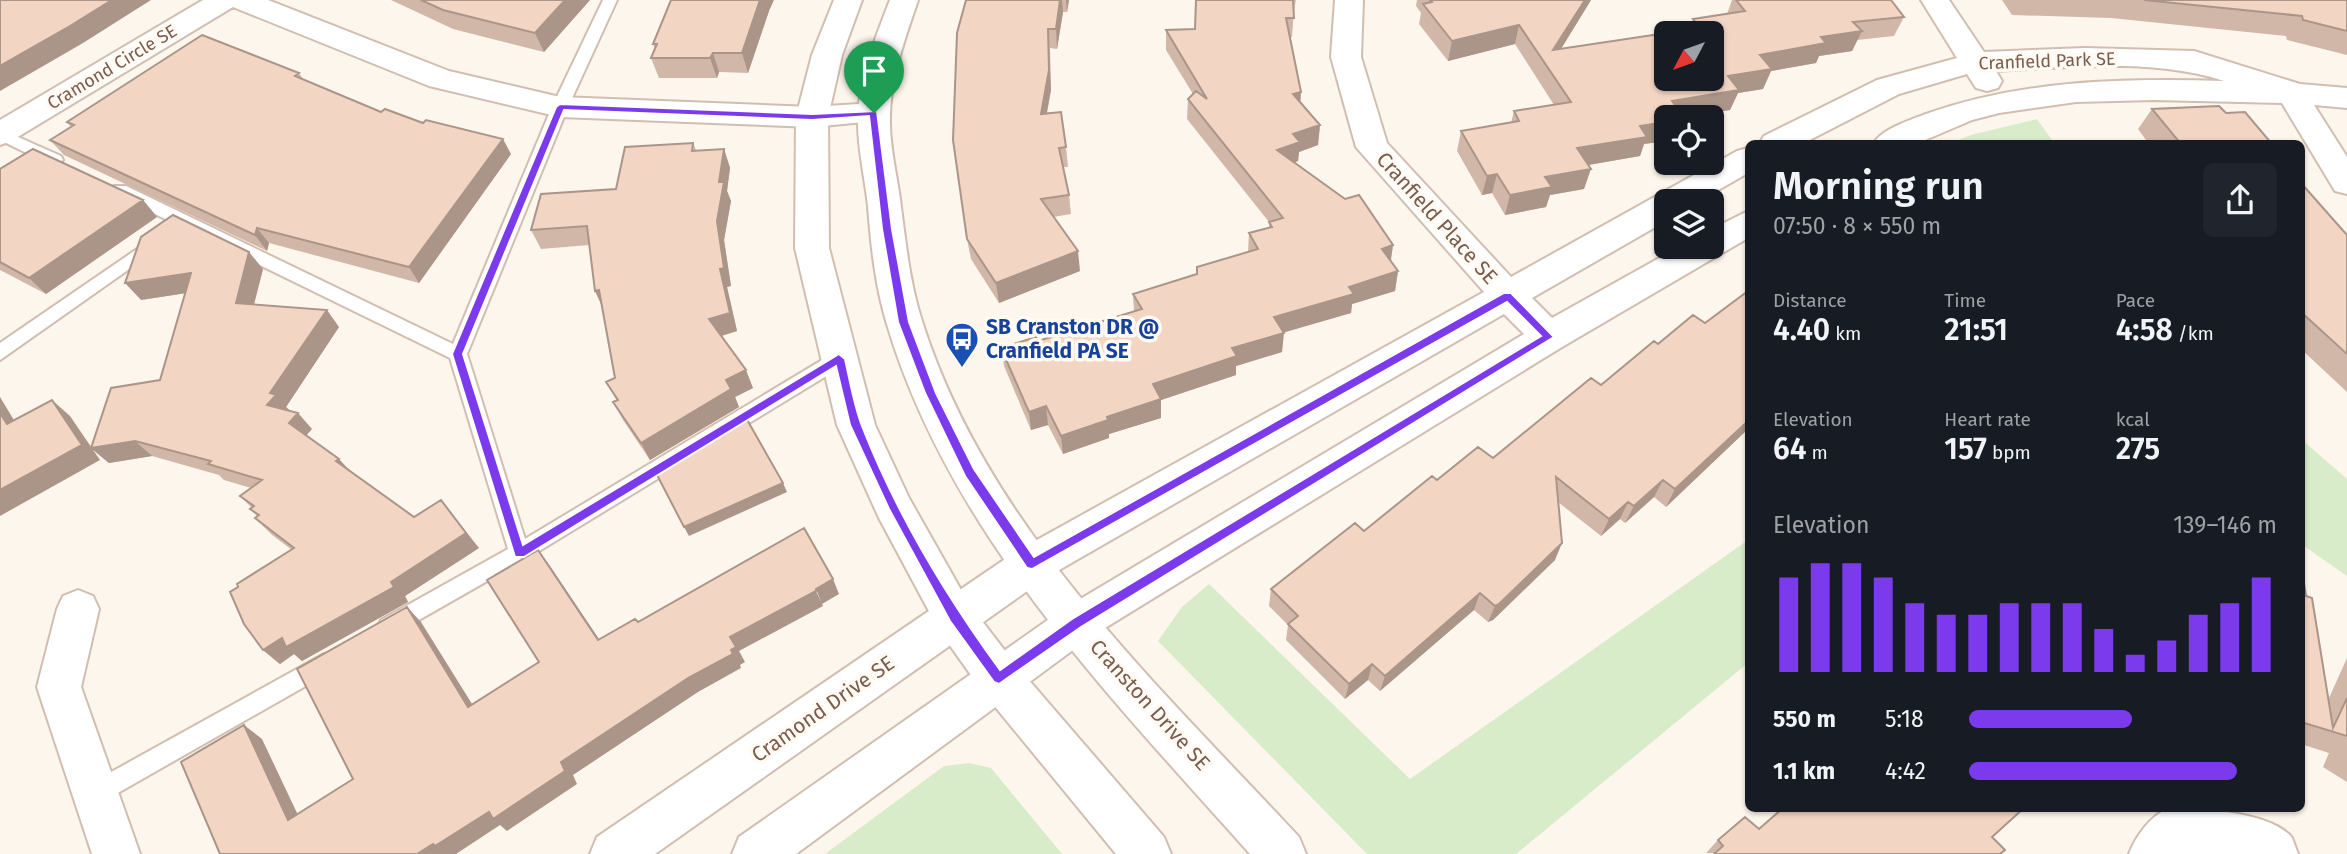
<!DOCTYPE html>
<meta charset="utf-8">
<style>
:root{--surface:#171b24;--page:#20242c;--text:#f1f3f6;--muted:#9ea1a6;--accent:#7c3aed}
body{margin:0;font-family:"Fira Sans",sans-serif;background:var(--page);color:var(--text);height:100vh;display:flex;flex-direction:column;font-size:26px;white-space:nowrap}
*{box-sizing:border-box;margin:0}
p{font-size:23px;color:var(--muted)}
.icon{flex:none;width:38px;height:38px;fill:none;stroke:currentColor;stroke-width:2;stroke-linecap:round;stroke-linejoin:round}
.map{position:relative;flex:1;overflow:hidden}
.details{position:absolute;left:1745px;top:140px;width:560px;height:672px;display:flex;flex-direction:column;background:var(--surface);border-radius:10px;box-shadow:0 2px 5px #0004}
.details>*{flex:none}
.needle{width:46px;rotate:229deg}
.tools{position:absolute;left:1654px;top:21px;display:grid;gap:14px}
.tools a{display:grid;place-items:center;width:70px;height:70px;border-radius:10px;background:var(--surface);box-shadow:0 2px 5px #0004;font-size:35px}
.pin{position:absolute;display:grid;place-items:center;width:60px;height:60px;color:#fff;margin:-72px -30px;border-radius:50% 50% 50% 0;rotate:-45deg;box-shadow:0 0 7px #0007}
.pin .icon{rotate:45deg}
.round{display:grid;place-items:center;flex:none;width:74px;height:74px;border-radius:10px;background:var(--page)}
.headline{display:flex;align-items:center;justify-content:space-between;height:119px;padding:0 28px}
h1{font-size:38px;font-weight:600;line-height:52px}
.figures{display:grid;grid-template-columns:repeat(3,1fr);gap:10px;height:119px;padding:7px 28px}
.figures div{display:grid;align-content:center}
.figures b{font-size:30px;font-weight:600}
.figures small{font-size:19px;font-weight:400}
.figures p{font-size:19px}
.chart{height:196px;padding:14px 28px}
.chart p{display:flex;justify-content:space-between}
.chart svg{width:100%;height:126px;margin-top:7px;stroke:var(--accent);stroke-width:6}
ul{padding:0 28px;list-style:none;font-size:23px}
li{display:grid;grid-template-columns:112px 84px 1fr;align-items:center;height:52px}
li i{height:18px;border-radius:9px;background:var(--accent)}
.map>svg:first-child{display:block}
.green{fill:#d8ecc9}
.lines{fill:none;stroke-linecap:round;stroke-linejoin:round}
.service-casing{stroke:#d1beb0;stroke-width:4}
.minor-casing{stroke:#d1beb0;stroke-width:4}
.tertiary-casing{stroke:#d1beb0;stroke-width:4}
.service{fill:#fff;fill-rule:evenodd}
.minor{fill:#fff;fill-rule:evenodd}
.tertiary{fill:#fff;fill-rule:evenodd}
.wall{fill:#d1b7a8}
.shaded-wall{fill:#aa9588}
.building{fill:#f3d5c3;stroke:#aa9588;stroke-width:2;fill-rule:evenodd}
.route{fill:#7c3aed;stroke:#fff;stroke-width:2;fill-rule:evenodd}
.labels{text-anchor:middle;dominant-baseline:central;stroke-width:7;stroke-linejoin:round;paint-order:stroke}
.far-street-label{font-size:18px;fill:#7a5c4d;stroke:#fffaf3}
.street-label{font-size:21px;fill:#7a5c4d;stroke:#fffaf3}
.transit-label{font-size:21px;font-weight:bold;fill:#164399;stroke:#fffaf3;text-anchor:start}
</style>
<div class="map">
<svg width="2347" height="854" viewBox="0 0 2347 854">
<rect width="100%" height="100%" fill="#fdf6ec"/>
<path class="green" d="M2037 119 2054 143H1951L1971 135Z
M2301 439 2347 479V576L2301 544Z
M1748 540V663L1516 854H1367L1158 641 1182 607 1209 584 1410 779Z
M969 763 991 768 1062 854H825L944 766Z"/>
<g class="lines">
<defs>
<path id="service" d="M603 0H617L568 107 467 354 525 539 832 354H846L848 359 846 364 526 559 389 637 381 634 378 627 381 620 508 549 450 358 114 194 112 190 114 186H126L453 344 552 107Z
M0 129 61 156 63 160 55 165 49 164 0 140Z
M156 236 165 242 162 246 0 360V343Z
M324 654 332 657 335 664 332 671 102 802 94 805 86 802 82 794 86 786Z"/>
<path id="minor" d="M203 0H268L449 71 560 97 812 107 874 103 885 106 890 113 885 120 812 127 560 117 429 86 233 7 11 141 0 145V120Z
M1335 0H1363L1361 57 1387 143 1511 277 1737 151 1748 148V173L1699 201H1666V221L1532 298 1552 318 1679 247H1712V229L1748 211V238L1562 347 1092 636 796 854H732L739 837 1062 610 1524 334 1504 314 1047 577 655 854H590L597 837 1017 551 1484 292 1356 147 1331 57Z
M1921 0H1949L1984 52 2085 48 2194 51 2300 84 2347 88V108L2314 105 2347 157V194L2335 191 2282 103 2154 100 2076 102 1999 113 1972 120 1916 144H1873C1882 129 1908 121 1923 115 2021 80 2121 78 2224 81 2152 58 2070 67 1996 71L2002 81 1998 88 1987 91 1976 88 1967 74 1899 94 1802 144H1759L1764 136 1877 80 1957 58Z
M78 590 93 596 99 609 81 687 140 854H92L37 687 57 609 63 596Z
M2169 808C2198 808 2273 812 2292 838 2294 843 2296 849 2298 854H2129C2136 836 2150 816 2169 808Z"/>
<path id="tertiary" d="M834 0H862L842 55 828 117 829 248 875 425 909 498 969 604 1015 664 1164 837 1171 854H1116L983 692 939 630 879 518 837 425 795 248 796 117 812 55Z
M890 0H918C905 39 889 81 890 123 890 151 898 179 901 207 906 245 910 284 922 321 987 527 1156 683 1299 837L1306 854H1250C1108 694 948 532 886 321 875 284 871 245 868 206 865 178 858 151 858 122 858 80 875 39 890 0Z"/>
</defs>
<use href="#service" class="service-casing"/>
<use href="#minor" class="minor-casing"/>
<use href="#tertiary" class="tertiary-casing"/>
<use href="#service" class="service"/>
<use href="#minor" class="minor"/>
<use href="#tertiary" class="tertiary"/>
</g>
<path class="wall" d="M391 0H590L544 52 453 29Z
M966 0H1069L1067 12H1063L1057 49 1050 48 1051 90 1047 113 1066 147 1068 167H1063L1069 195 1071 214 1053 217 1080 271 999 303 971 259 967 239Z
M1196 0H1296L1294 10 1292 37H1290L1300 102 1320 125 1318 145 1299 152 1298 161 1294 162 1393 245 1391 261 1398 271 1395 291 1352 304 1351 313 1283 332 1282 352 1236 366V375L1161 400V418L1109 434V438L1063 454 1048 425 1031 430 1004 366 1001 348 1038 341 1134 312 1133 294 1197 274V267L1248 252 1249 233 1269 228V222L1187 119 1188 99 1193 94 1166 50V30L1195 29Z
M1417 0H1591L1561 49 1689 29 1693 19 1727 14 1732 0H1891L1904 17 1894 36 1857 40 1852 51 1819 56 1816 63 1771 71 1763 89 1738 93 1730 110 1684 117H1666V141L1644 144 1640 156 1588 165 1584 189 1550 195 1546 207 1505 215 1492 193 1482 195 1457 151 1461 131 1511 123 1514 111 1554 105 1515 44 1448 61 1419 24 1421 13 1416 6Z
M2002 0H2347V55L2287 40 2286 36 2111 18 2012 15Z
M769 11 748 73 719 72 717 78H659L651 58 655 49 653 44Z
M299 73 303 79 381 112 511 154 419 283 269 243 267 251 64 155 50 140 71 127 67 122Z
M2152 109 2226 113 2272 144H2149L2138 129Z
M693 143 696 150 724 149 730 168 727 191 731 201 724 240 731 286 727 287 737 331 722 336 753 388 735 397 739 407 650 460 623 420 613 402 617 401 606 382 615 378 601 304 595 291 589 245 541 249 531 230 616 189Z
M0 169 143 200 157 217 46 294 0 270Z
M2301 183 2347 235V392L2301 349Z
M263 269 254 304 339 327 286 407 312 429 306 435 349 471 414 517 479 548 405 596 408 602 302 661 294 654 280 664 263 650 292 550 271 534 255 518 258 517 250 509 252 508 240 496 251 488 224 480 219 475 152 456 109 463 91 448 160 380 186 293 141 300Z
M1601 385 1748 429 1666 507 1654 497 1625 523 1620 519 1601 536 1558 502 1555 560 1493 620 1488 622 1474 610 1380 691 1368 680 1345 699 1286 640 1288 625 1269 606 1271 589 1364 531 1437 480 1493 458Z
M2301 576 2329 698 2347 658V782L2323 767 2329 753 2301 744Z
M1992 837 2000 854 1706 853 1718 840Z"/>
<path class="shaded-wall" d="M112 0H151L83 43 0 91V66Z
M565 0H590L544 52 535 33Z
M760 0H774L769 11 748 73 742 53Z
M1060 0H1062L1063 12 1057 49 1056 29Z
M1066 0H1069L1067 12Z
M1585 0H1591L1548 70 1553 50Z
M1519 25 1515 44 1448 61 1452 41Z
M1048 29 1051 90 1043 133 1041 114Z
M1862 31 1852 51 1819 56 1816 63 1771 71 1763 89 1738 93 1730 110 1684 117H1666L1672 101 1728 76 1760 55 1821 37Z
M713 53 719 72 717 78 710 58Z
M1301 92 1300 112 1293 94Z
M1666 122V141L1644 144 1640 156 1571 168 1577 148 1640 126Z
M1320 125 1318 145 1299 152 1298 161 1276 169 1277 150 1293 134Z
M503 139 511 154 419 283 409 267Z
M724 149 730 168 727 191 731 201 724 240 731 286 727 287 737 331 717 337 709 319 720 269 717 221 719 182Z
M1591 169 1584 189 1550 195 1546 207 1505 215 1510 195 1545 177Z
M1497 174 1492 193 1482 195 1487 176Z
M143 200 157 217 46 294 29 278Z
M257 228 269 243 267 251 255 235Z
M1393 245 1390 264 1382 249Z
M1078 251 1080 271 999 303 996 283Z
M249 252 263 269 250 320 236 303Z
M1398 271 1395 291 1352 304 1351 313 1272 336 1274 317 1349 287Z
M191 273 206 290 141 300 125 283Z
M599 290 604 310 595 291Z
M327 310 339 327 286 407 290 411 267 405 270 393Z
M1284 333 1282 352 1236 366V375L1161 400V418L1109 434V438L1063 454 1061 436 1107 417 1153 384 1232 348Z
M746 370 753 388 735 397 739 407 650 460 641 443 726 380Z
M0 397 26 440 7 424 0 413Z
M52 400 70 416 100 460 0 516V490Z
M1046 406 1048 425 1031 430 1029 412Z
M298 413 312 429 303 439 289 423Z
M1748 421V429L1666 507 1675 489Z
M135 441 152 456 109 463 91 448Z
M339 459 353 474 336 461Z
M1663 480 1654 497 1625 523 1634 506Z
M783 483 787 492 689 536 684 527Z
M441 500 479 548 405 596 408 602 302 661 294 654 280 664 263 650 282 638 391 582Z
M1628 502 1620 519 1601 536 1609 519Z
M1562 543 1555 560 1493 620 1488 622 1495 606Z
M538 550 550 566 609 654 598 640Z
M833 579 839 594 822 604 816 589Z
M816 591 823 606 739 651 745 662 740 665 741 668 698 692 573 775 577 784 507 831 500 825 456 854H417L489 812 561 762 731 650 730 637Z
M1480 593 1474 610 1380 691 1385 676Z
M407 607 421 622 482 720 468 707Z
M1372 664 1368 680 1345 699 1349 684Z
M244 725 262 739 306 832 288 820Z"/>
<path class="building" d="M0 0H112L70 26 0 66Z
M421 0H565L535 33 443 10Z
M671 0H760L742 53H713L710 58H651L657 44H653Z
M966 0H1060L1056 29H1048L1049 70 1041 114 1061 112 1066 147 1059 148 1069 195 1041 199 1078 251 996 283 967 239 953 140 957 33Z
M1196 0H1293L1294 18H1286L1301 92 1293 94 1320 125 1293 134 1300 142 1277 150 1345 199 1359 195 1393 245 1382 249 1398 271 1349 287 1354 294 1274 317 1284 333 1232 348 1237 356 1153 384 1161 399 1107 417 1108 420 1061 436 1046 406 1029 412 1001 348 1036 337 1038 341 1142 309 1133 294 1197 274V267L1258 249 1249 233 1272 227 1269 222 1283 218 1188 99 1196 91 1207 99 1166 30 1195 29Z
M1430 0H1585L1553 50 1700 28 1693 19 1745 11 1736 0H1891L1904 17 1853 22 1862 31 1821 37 1826 43 1760 55 1772 69 1728 76 1739 90 1672 101 1684 117H1666V122L1640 126 1647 137 1577 148 1591 169 1545 177 1552 187 1510 195 1497 174 1487 176 1461 131 1519 121 1514 111 1571 102 1519 25 1452 41 1423 4 1432 2ZM1666 33H1712V79H1666Z
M2144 0H2347V31L2303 20 2302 16Z
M202 35 299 73 295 76 381 112 385 109 423 123 426 120 503 139 409 267 257 228 255 235 50 140 74 125 67 122Z
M2219 106 2226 113 2245 112 2272 144H2181L2152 109Z
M693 143 692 151 724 149 719 182H724L717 221 724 268 720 269 730 313 709 319 746 370 726 380 731 389 641 443 613 402 618 400 606 382 615 378 599 290 595 291 587 226 531 230 541 194 616 189 625 147Z
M33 149 143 200 29 278 0 262V169Z
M2301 183 2347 235V354L2301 312Z
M173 215 249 252 236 303 327 310 270 393 276 395 267 405 298 413 289 423 339 459 336 461 414 517 441 500 466 533 391 582 394 587 286 647 282 638 263 650 244 624 230 592 238 587 237 584 294 548 255 518 259 515 250 509 254 506 240 496 262 480 208 464 211 461 135 441 91 448 111 388 160 380 191 273 125 283 141 237Z
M1748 291V421L1675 489 1663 480 1634 506 1628 502 1609 519 1556 477 1562 543 1499 604 1495 606 1480 593 1385 676 1372 664 1349 684 1288 624 1298 616 1271 589 1355 523 1364 531 1432 476 1437 480 1478 447 1493 458 1591 378 1601 385 1654 341 1658 344 1693 315 1705 323Z
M52 400 82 445 0 490V413L7 424Z
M745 416 783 483 684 527 655 471Z
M804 528 833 579 816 589V591L730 637 736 647 731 650 733 654 688 678 561 762 565 771 493 819 489 812 435 846 433 844 417 854H220L181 762 244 725 288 820 353 779 297 669 407 607 468 707 539 662 487 580 538 550 598 640 635 619 638 622Z
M2301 576 2303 577 2306 596 2312 598 2333 728 2347 698V736L2301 722Z
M1783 808H2024L1992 837 2005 850 2000 854H1714L1723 846 1718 840 1745 817 1759 829Z"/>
<path class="route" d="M560 104 812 114 877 111 892 229 909 322 936 393 974 469 1034 557 1504 293H1511L1554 337 1081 627 999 684 994 682 950 621 889 509 850 425 836 366 524 557H515L452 354 556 107ZM564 110 812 120 869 116 882 229 898 322 925 393 965 476 1027 568 1032 569 1507 302 1541 336 1072 619 1000 670C946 596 896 513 862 426 854 405 850 381 845 359L839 354 523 545 463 354Z"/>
<defs>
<symbol id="bus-pin" viewBox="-11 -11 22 30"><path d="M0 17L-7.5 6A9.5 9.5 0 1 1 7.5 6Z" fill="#1a4fb4" stroke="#fffaf3"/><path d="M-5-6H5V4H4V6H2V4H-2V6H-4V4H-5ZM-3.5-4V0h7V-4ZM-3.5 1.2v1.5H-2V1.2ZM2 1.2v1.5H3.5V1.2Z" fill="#fff"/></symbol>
</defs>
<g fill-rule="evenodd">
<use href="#bus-pin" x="943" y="320" width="38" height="52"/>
</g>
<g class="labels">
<g class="far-street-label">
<text transform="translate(2047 61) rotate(-2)">Cranfield Park SE</text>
<text transform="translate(112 67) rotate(-31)">Cramond Circle SE</text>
</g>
<g class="street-label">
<text transform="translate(1437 218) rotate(48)">Cranfield Place SE</text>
<text transform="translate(1150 705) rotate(48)">Cranston Drive SE</text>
<text transform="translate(823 709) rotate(-35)">Cramond Drive SE</text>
</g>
<g class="transit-label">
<text x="986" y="327">SB Cranston DR @<tspan x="986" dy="24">Cranfield PA SE</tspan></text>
</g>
</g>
</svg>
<div class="tools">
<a><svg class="needle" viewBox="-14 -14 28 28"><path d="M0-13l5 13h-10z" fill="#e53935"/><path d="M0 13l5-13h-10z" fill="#9ea1a6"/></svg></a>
<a><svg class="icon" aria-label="locate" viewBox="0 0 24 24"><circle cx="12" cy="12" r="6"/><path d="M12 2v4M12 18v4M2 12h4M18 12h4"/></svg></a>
<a><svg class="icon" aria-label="layers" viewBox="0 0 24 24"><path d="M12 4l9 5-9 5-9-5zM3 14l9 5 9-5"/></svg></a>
</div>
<div class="pin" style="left:874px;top:113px;background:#1e9e55"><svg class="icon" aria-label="arrive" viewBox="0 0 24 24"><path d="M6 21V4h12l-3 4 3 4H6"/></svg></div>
<section class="details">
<div class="headline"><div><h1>Morning run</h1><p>07:50 · 8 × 550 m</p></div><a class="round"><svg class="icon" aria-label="share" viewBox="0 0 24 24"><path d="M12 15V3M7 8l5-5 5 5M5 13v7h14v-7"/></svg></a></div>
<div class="figures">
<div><p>Distance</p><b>4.40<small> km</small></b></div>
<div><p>Time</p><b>21:51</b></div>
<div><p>Pace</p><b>4:58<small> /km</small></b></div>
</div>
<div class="figures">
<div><p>Elevation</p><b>64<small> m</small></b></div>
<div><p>Heart rate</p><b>157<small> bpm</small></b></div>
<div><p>kcal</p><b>275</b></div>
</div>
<div class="chart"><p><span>Elevation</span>139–146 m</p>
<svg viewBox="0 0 160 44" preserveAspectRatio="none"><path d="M5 44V11M15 44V6M25 44V6M35 44V11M45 44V20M55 44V24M65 44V24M75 44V20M85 44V20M95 44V20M105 44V29M115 44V38M125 44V33M135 44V24M145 44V20M155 44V11"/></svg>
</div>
<ul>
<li><b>550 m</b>5:18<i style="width:53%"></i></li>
<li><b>1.1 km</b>4:42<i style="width:87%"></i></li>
</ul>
</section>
</div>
